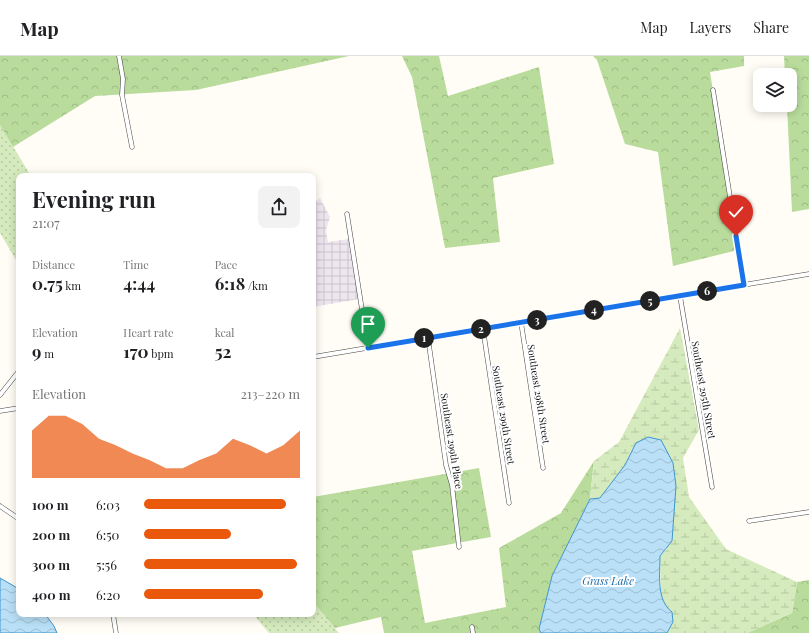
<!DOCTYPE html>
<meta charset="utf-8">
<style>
:root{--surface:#fff;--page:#f2f2f2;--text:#202124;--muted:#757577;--line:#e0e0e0;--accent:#ea580c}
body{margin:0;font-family:"Playfair Display",serif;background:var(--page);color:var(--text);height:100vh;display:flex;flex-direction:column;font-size:15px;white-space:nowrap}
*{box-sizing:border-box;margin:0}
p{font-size:13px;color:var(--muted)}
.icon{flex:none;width:22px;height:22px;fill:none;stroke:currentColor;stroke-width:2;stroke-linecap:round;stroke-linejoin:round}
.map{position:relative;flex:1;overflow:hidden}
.side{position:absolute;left:16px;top:117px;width:300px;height:444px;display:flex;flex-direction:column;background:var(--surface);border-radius:8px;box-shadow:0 2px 10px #0003}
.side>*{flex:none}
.controls{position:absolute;left:753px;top:12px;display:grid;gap:8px}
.controls a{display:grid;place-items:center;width:44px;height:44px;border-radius:8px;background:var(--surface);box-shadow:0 2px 10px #0003;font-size:20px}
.pin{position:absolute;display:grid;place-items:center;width:34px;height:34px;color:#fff;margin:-41px -17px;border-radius:50% 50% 50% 0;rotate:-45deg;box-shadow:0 0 4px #0007}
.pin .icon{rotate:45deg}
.km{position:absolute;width:20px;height:20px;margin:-10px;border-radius:50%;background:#222;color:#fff;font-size:11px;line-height:20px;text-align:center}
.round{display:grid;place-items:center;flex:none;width:42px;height:42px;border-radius:8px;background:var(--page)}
.summary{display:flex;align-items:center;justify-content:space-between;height:68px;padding:0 16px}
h1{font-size:22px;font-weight:700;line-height:30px}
.figures{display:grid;grid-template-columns:repeat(3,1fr);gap:6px;height:68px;padding:4px 16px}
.figures div{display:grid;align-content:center}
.figures b{font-size:17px;font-weight:700}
.figures small{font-size:11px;font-weight:400}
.figures p{font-size:11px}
.chart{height:112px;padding:8px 16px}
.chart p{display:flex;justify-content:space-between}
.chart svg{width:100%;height:72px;margin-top:4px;fill:var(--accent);opacity:.7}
ul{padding:0 16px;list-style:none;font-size:13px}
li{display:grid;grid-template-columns:64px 48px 1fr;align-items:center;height:30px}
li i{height:10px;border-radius:5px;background:var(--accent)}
header{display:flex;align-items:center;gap:24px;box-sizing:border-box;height:56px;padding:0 20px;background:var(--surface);border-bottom:1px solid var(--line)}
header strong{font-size:19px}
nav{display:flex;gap:22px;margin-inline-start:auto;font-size:14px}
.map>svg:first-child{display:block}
.industrial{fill:url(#industrial-grid)}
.grass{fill:url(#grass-dots)}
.forest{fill:url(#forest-crowns)}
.wetland{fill:url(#wetland-marsh)}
.water{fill:url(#water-waves);stroke:#3f96cf}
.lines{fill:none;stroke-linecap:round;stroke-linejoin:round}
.minor-casing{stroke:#444;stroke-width:5}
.minor{stroke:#fff;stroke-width:4}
.route-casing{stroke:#fff;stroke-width:8}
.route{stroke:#1a73e8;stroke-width:5}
.labels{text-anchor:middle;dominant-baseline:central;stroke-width:4;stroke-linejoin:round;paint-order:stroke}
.street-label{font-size:10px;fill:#111;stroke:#fff}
.water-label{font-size:11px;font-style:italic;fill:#1768a6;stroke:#fff}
</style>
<header>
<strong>Map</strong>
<nav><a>Map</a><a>Layers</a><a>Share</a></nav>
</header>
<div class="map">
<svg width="809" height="577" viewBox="0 0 809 577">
<defs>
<pattern id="industrial-grid" width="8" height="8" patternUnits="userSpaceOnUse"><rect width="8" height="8" fill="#eee6ef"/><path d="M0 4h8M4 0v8" fill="none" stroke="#cbc4cc"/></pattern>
<pattern id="grass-dots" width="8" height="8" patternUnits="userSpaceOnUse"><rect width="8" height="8" fill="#d5ebbd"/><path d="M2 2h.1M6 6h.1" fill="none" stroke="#b6c8a1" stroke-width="1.8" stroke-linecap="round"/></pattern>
<pattern id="forest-crowns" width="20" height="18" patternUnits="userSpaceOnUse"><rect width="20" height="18" fill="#b9dc9c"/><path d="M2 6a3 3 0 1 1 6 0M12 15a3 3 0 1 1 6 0" fill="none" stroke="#9ebc85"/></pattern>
<pattern id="wetland-marsh" width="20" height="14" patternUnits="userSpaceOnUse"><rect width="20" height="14" fill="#d5ebbd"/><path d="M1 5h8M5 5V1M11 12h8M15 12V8" fill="none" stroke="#b6c8a1"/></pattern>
<pattern id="water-waves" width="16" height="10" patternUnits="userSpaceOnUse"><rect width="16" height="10" fill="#b9e0f7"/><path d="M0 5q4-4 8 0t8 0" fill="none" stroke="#9ebfd3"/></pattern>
</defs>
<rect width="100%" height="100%" fill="#fffdf5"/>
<path class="industrial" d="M320 142 330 161 326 174 328 186 349 183 359 243 313 251V148Z"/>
<path class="grass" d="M0 69 31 120H19V209L0 177Z
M313 546 339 577H269L253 558H313Z"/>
<path class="forest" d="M0 0H349L196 34 95 40 13 91 0 69Z
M402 0H439L448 40 539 11 554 108 493 122 500 186 445 192 412 21Z
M593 0H744V10L710 16 738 194 673 210 658 96 625 88 597 4Z
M784 0H809V153L792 156 787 49H790V19H785Z
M594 405 590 443 552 520 539 573 541 577H384L381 561 335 572 313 546V441L479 412 491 481 412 495 425 567 506 551 499 492 561 457Z
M809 524V577H747L792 557 797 526Z"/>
<path class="wetland" d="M680 272 699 374 683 402 689 441 726 493 797 526 792 557 747 577H667L673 566 661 539 660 500 667 493 636 387 625 409 600 442 590 443 594 405 619 386Z"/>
<path class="water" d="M648 381 661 384 673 407 676 430 672 485 660 500C660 518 656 544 672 556L673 566 667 577H541L539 573 552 520 590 443 600 442 625 409 636 387Z
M0 522 19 533V558H45L54 570 57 577H0Z"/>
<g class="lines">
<defs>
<path id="minor" d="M119 0 123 23 122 39 132 91
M713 34 744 229
M347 158 368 292
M680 240 712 431
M521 266 543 412
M483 273 509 447
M428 282 446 409 452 429 459 491
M313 301 809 218
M0 339 19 315
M0 355 19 352
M0 450 19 463
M749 465 809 456
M113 558 116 577
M472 571 473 577"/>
</defs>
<use href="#minor" class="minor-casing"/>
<use href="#minor" class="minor"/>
</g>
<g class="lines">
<defs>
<path id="route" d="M368 292 744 229 736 180"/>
</defs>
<use href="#route" class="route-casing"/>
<use href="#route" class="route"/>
</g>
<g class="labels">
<g class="street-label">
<text transform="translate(704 334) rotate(80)">Southeast 295th Street</text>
<text transform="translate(539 338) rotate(81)">Southeast 298th Street</text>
<text transform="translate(504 359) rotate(81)">Southeast 299th Street</text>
<text transform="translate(452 385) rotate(81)">Southeast 299th Place</text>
</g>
<g class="water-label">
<text x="608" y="524">Grass Lake</text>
</g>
</g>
</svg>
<div class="controls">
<a><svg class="icon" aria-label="layers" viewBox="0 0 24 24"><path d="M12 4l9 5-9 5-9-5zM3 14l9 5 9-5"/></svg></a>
</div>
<div class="pin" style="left:368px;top:292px;background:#1e9e55"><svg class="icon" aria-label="arrive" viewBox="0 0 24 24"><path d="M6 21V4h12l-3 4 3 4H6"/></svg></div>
<div class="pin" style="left:736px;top:180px;background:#d93025"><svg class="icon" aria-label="check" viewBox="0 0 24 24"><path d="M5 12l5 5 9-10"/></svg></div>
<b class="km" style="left:424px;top:282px">1</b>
<b class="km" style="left:481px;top:273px">2</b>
<b class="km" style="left:537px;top:264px">3</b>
<b class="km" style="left:594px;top:254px">4</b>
<b class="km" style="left:650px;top:245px">5</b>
<b class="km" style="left:707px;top:235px">6</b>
<section class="side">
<div class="summary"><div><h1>Evening run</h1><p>21:07</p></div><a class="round"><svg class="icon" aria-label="share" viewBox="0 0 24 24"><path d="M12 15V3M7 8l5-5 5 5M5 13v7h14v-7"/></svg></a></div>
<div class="figures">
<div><p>Distance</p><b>0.75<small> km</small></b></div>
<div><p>Time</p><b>4:44</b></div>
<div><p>Pace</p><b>6:18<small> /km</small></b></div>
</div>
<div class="figures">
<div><p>Elevation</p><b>9<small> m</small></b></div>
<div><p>Heart rate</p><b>170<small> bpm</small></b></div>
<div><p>kcal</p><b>52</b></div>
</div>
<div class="chart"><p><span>Elevation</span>213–220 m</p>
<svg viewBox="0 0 160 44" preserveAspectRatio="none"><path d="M0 44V15L10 6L20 6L30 11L40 20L50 24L60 29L70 33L80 38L90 38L100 33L110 29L120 20L130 24L140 29L150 24L160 15V44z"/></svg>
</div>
<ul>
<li><b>100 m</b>6:03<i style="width:91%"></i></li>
<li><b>200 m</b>6:50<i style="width:56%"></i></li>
<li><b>300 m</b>5:56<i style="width:98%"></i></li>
<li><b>400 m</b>6:20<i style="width:76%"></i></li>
</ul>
</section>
</div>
